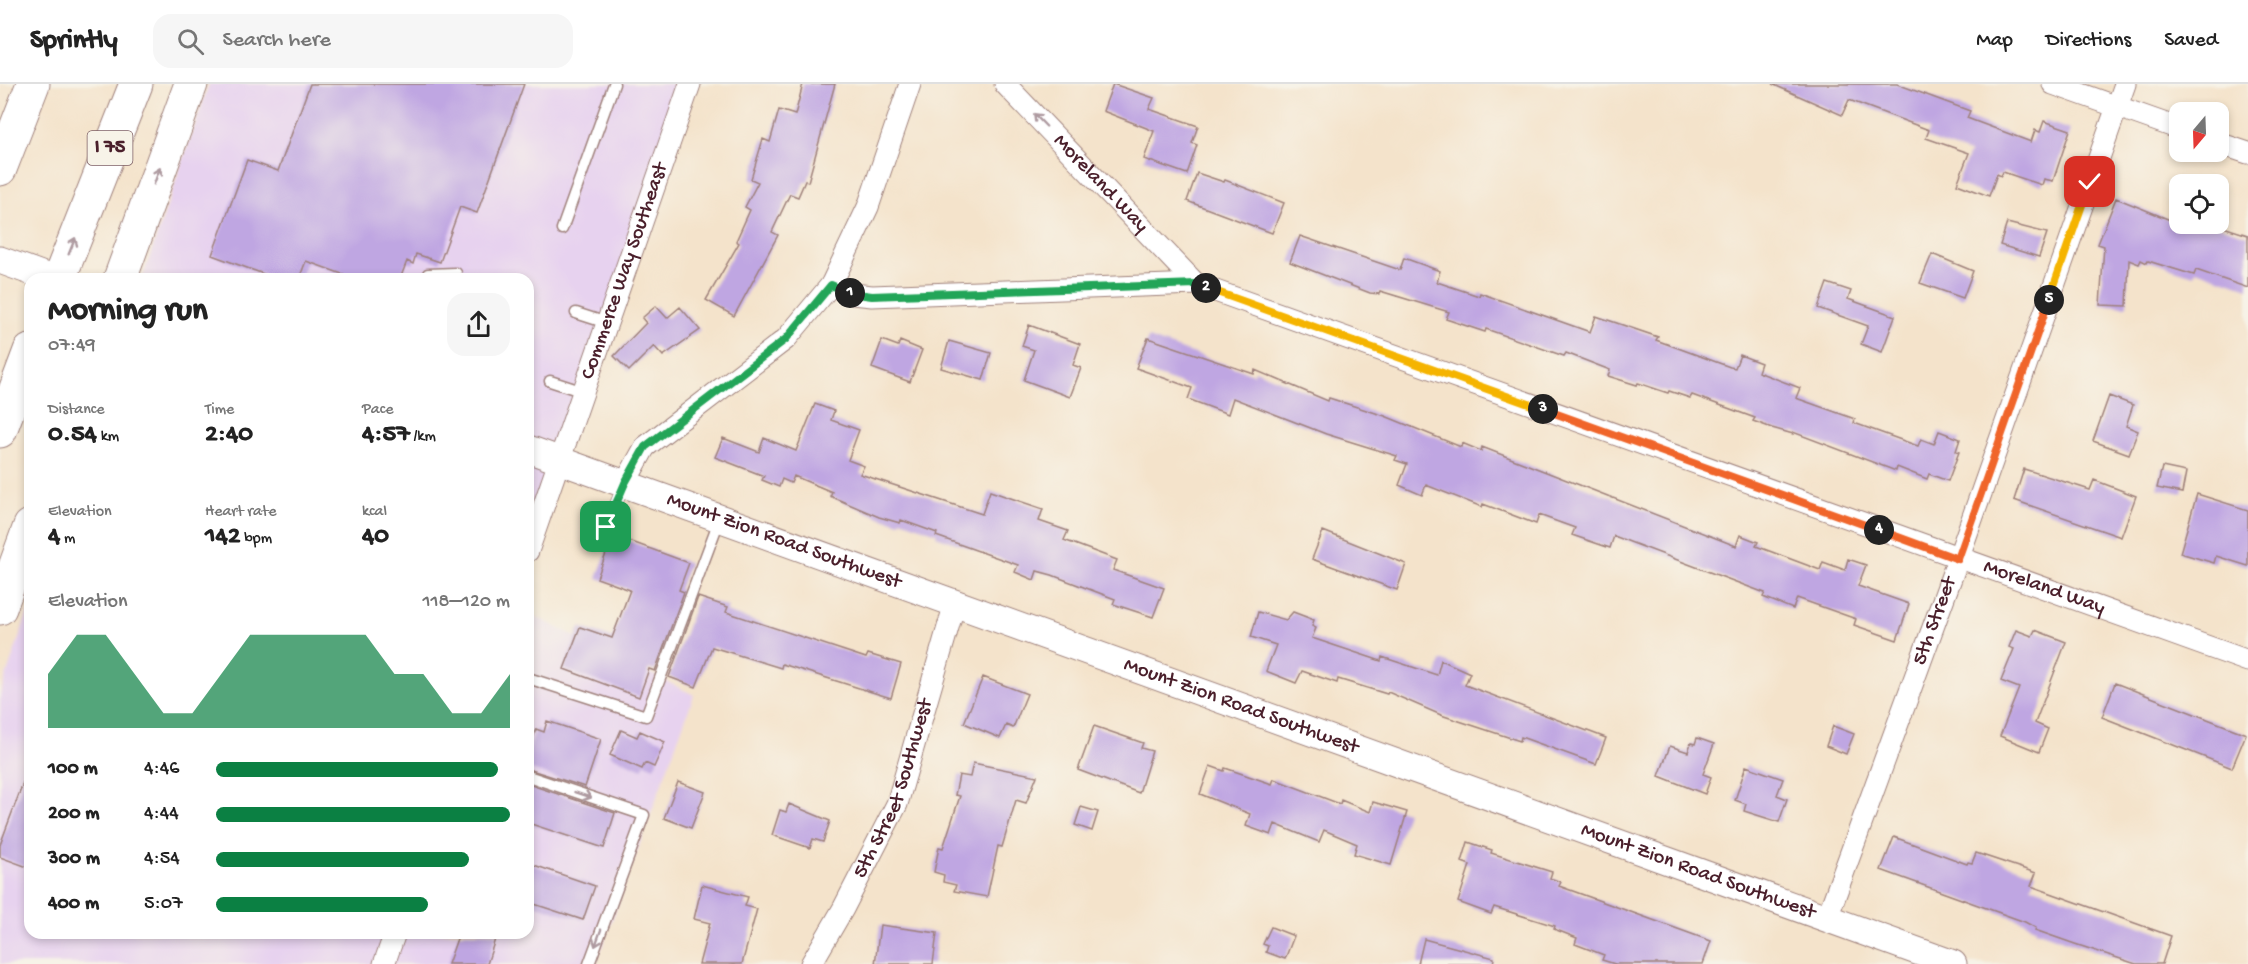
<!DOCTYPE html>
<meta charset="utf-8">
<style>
:root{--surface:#fff;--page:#f6f6f6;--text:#222;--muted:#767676;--line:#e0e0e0;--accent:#0b8043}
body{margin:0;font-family:"Gochi Hand",sans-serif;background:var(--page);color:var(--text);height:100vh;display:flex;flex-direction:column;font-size:22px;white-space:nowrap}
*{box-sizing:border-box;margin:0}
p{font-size:20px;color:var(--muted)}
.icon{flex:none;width:33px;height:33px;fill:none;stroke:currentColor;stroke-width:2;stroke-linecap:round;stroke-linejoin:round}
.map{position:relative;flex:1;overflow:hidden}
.details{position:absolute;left:24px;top:189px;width:510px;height:666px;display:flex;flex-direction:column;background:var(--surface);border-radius:18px;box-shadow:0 3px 9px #0003}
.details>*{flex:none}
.needle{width:39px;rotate:199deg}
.tools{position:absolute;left:2169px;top:18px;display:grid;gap:12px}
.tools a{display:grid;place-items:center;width:60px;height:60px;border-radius:12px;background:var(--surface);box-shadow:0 3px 9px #0003;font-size:30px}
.pin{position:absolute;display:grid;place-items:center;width:51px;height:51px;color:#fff;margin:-26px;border-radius:12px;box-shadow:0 3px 9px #0006}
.km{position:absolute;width:30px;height:30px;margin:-15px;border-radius:50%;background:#222;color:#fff;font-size:16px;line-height:30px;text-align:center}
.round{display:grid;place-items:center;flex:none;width:63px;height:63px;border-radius:18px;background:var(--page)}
.headline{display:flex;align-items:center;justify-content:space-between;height:102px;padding:0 24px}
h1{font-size:33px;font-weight:700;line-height:45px}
.figures{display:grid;grid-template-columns:repeat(3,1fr);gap:9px;height:102px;padding:6px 24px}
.figures div{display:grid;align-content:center}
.figures b{font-size:26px;font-weight:700}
.figures small{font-size:16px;font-weight:400}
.figures p{font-size:16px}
.chart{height:168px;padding:12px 24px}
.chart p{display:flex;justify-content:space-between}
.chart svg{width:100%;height:108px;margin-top:6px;fill:var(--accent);opacity:.7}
ul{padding:0 24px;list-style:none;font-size:20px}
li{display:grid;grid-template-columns:96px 72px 1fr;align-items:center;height:45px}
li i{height:15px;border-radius:8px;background:var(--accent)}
header{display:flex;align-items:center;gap:36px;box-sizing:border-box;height:84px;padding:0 30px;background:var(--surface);border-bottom:2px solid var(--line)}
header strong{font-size:28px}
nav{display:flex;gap:33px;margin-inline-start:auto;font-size:21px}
.search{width:420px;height:54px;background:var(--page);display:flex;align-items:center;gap:15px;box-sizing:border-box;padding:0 21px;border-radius:18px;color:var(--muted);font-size:22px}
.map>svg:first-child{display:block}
.built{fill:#e7d2ef}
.building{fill:#bfa6e2}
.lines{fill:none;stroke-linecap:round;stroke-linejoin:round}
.service-casing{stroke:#9f817b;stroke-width:13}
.minor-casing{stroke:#9f817b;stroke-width:23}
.tertiary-casing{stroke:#9f817b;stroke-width:29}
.motorway-casing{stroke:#9f817b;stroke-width:35}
.service{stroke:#fff;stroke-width:10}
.minor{stroke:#fff;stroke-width:21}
.tertiary{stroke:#fff;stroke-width:27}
.motorway{stroke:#fff;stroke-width:33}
.oneway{stroke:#ae9aa0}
.split-1-casing{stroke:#fff;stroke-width:12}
.split-2-casing{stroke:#fff;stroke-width:12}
.split-3-casing{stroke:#fff;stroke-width:12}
.split-4-casing{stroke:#fff;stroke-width:12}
.split-5-casing{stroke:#fff;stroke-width:12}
.split-6-casing{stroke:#fff;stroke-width:12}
.split-1{stroke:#22a559;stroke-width:8}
.split-2{stroke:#22a559;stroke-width:8}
.split-3{stroke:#f5b400;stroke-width:8}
.split-4{stroke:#f0652b;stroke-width:8}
.split-5{stroke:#f0652b;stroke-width:8}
.split-6{stroke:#f5b400;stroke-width:8}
.labels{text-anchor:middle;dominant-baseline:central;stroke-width:4.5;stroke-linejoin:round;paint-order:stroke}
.shield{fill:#f7f3e8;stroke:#7e5f64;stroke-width:1.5}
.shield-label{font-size:20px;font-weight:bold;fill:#4a1f2b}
.street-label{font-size:21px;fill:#4a1f2b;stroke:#f7f3e8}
</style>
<header>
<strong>Sprintly</strong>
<div class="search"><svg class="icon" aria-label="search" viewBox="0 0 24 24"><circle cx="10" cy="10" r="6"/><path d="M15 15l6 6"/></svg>Search here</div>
<nav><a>Map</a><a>Directions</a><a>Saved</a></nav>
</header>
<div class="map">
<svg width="2248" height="880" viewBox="0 0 2248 880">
<rect width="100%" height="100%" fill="#f7f3e8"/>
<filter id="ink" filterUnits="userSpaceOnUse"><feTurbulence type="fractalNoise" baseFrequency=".0167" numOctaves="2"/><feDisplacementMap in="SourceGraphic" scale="12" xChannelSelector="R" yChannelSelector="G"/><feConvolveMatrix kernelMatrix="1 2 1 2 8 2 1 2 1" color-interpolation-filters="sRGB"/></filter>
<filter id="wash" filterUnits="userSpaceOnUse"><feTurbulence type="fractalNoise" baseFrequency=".008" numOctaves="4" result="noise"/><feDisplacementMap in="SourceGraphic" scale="24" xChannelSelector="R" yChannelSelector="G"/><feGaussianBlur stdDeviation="1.35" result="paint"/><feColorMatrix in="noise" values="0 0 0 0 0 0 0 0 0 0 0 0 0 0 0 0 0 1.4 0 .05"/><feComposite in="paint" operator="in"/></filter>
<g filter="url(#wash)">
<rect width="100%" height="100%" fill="#f4e3cb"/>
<path class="built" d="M209 0H696L528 472V195H142Z
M30 522V849H528V529L694 611 596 880H0V610Z"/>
<g id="blocks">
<path class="building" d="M310 0H524L477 129 460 123 440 178 416 170 413 180 407 177 400 195H356L306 177 299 195H277L212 171 247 76 278 87Z
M803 0H835L808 98 805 97 798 113 790 110 772 148 778 151 734 232 706 216 739 159 736 157 750 126 745 123 758 98 751 95 763 55 770 58 779 26 795 31Z
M1113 0 1154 14 1149 25 1198 42 1192 59 1197 61 1187 90 1144 75 1154 47 1103 27Z
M1772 0H1897L1970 27 1967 34 2031 58 2035 46 2040 48 2044 37 2070 46 2053 97 2044 95 2042 101 2003 88 2001 92 1997 90 1989 112 1957 100 1969 69 1926 54 1929 46 1849 16 1842 31Z
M1197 89 1224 98 1225 96 1284 119 1272 149 1187 117Z
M2116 114 2180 140H2214L2248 151V204L2196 186 2194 191 2148 177 2147 179 2141 176 2139 180 2129 176 2127 222 2100 221 2104 162 2098 160Z
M2007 139 2047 149 2039 173 2000 161Z
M1300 152 1400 186 1404 174 1440 187 1437 198 1479 212 1480 209 1590 248 1596 232 1658 253 1656 256 1730 283 1735 284 1740 271 1761 279 1758 288 1800 304 1796 314 1855 335 1854 339 1918 362 1921 355 1934 360 1939 347 1960 355 1956 367 1959 368 1948 397 1929 390 1927 395 1897 383 1896 387 1793 348V350L1772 344 1753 337 1755 334 1692 311 1690 314 1669 307 1668 309 1638 299 1637 301 1608 292 1610 286 1566 269 1564 272 1486 245 1485 248 1446 235 1449 228 1380 207 1379 210 1370 209 1290 178Z
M1932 170 1973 187 1963 214 1920 199Z
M1827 199 1851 207 1848 215 1895 232 1882 268 1861 260 1868 242 1818 224Z
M656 222 667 234 680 223 700 246 663 272 654 262 629 287 614 272 646 239 642 234Z
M1029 241 1080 260 1073 281 1081 284 1070 313 1024 296 1034 266 1022 262Z
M1148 254 1254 290 1255 286 1328 317 1329 314 1385 332 1461 363 1462 359 1481 367 1482 363 1736 462 1740 451 1758 458 1756 462 1820 486 1823 478 1845 486 1848 475 1866 481 1858 502 1909 520 1897 556 1854 541 1856 535 1797 514 1793 525 1763 513 1765 509 1614 452 1610 464 1572 451 1575 444 1539 431 1536 440 1483 420 1482 423 1426 401 1422 411 1399 401 1407 380 1395 376 1397 372 1326 350 1233 314 1228 330 1188 315 1192 304 1136 284Z
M882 256 898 262 900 257 922 266 910 298 872 284Z
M949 257 991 269 983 296 941 284Z
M2109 312 2133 321 2126 342 2138 347 2129 370 2093 357Z
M815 320 834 327 831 336 859 346 848 376 864 382 860 390 982 430 990 407 1043 425 1039 437 1068 447 1064 456 1117 476 1113 486 1164 504 1153 533 1113 520 1115 515 1052 491 1037 487 1034 496 1015 488 1018 481 936 452 937 449 901 436 900 439 879 433 830 412 832 408 794 392 791 399 782 395 779 403 762 396 764 392 715 373 723 354 759 368 764 354 796 367Z
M2162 383 2186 388 2182 409 2157 404Z
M2024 385 2090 406 2094 396 2136 412 2121 453 2014 416Z
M2197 410 2248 426V482L2216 472 2214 479 2180 469Z
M1323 447 1406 480 1397 506 1312 475Z
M613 451 689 479 679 506 684 508 655 587 649 585 639 613 564 585 580 543 612 554 630 506 597 494Z
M698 513 728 523 726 528 866 574 868 570 901 580 891 614 782 580 781 584 712 563 696 603 669 593Z
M1258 528 1286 536 1293 528 1314 536 1312 542 1316 544 1312 554 1381 577 1382 573 1437 591 1441 576 1470 589 1465 601 1606 654 1596 680 1521 653 1520 657 1441 631 1388 608 1387 610 1338 595 1337 599 1302 587 1296 599 1266 587 1276 561 1251 553Z
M2016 546 2032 552 2035 546 2066 558 2035 639 2048 645 2039 668 2000 652 2019 604 2001 597 2014 565 2009 563Z
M983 593 1027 610 1013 644 1006 641 1000 654 964 639Z
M2115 599 2246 650 2232 684 2102 633Z
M547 637 601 655 585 703 528 685V669L536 645 544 648Z
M1094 642 1143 659 1141 664 1152 667 1139 709 1078 686Z
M1833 642 1854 650 1846 670 1826 662Z
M621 646 637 653 640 647 665 658 654 683 645 679 642 685 610 671Z
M1697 654 1714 660 1703 690 1711 693 1705 710 1659 692 1670 662 1688 668 1691 659 1695 660Z
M973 679 1037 692 1026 719 1016 716 1002 763 998 762 987 813 954 807 956 801 943 798 944 791 934 788 939 763 943 764 960 712 955 711 959 691 970 693Z
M1210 682 1224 687 1225 684 1272 700 1274 695 1340 720 1341 716 1370 728 1373 718 1407 728 1391 781 1354 770 1357 760 1324 746 1319 758 1275 740 1271 751 1246 742 1250 730 1200 710Z
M1746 682 1783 695 1777 711 1787 715 1779 738 1744 727 1746 720 1735 716Z
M28 686H30V784L0 773V761Z
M678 698 705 708 691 744 664 734Z
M528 700 615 729 604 764 528 739Z
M789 720 830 737 823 758 813 755 810 764 772 751 780 726 786 728Z
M1081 723 1098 728 1092 747 1075 741Z
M1894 753 1967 780 1968 778 1972 779 1976 769 2036 789 2031 802 2171 852 2162 880H2136L2075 860 2035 846 2036 844 2025 838 1881 786Z
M1468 758 1492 766 1491 769 1552 788 1550 794 1561 798 1559 802 1711 857 1703 880H1615L1602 876 1604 871 1575 860 1577 854 1554 845 1555 842 1494 823 1491 830 1458 818 1470 781 1462 778Z
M528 779 595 802 583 836 528 818Z
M702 801 748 813 745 822 757 825 742 880H699L710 839 694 835Z
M880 841 937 849 933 880H875Z
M1271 843 1294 852 1285 875 1266 868 1268 862 1263 860Z
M459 849H497L487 880H448Z
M1424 855 1494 874 1493 880H1418Z"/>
</g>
</g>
<g filter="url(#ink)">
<use href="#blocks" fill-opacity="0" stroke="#9f817b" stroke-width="1.5"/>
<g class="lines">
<defs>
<path id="service" d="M562 145 614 0
M426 195 428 190 456 189
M576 229 607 239
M550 297 584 308
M606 443 625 399
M528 594 646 632 720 434
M528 692 644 731 589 880"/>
<g id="minor">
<path id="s1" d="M1005 0 1196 200"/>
<path d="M2053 0 2180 45"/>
<path d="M2218 59 2248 69"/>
<path id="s2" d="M831 201 853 210 872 212 1196 200 2248 577"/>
<path d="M625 399 645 363 786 255 831 201 868 123 910 0"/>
<path id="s3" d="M528 467 690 0"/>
<path id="s4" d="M1827 834 1958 475 2125 0"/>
<path d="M384 880 395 849"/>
<path id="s5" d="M811 880 843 825 897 720 955 519"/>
</g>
<g id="tertiary">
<path d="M0 176 52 195"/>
<path id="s6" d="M528 365 1953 880"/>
</g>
<path id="motorway" d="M0 85 33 0
M59 195 136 0
M120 195 191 0
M0 347 30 267
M0 524 30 442"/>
</defs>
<use href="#service" class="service-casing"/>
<use href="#minor" class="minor-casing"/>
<use href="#tertiary" class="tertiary-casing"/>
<use href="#motorway" class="motorway-casing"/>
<use href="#service" class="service"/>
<use href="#minor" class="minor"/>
<use href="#tertiary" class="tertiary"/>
<use href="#motorway" class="motorway"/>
</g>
<defs><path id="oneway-shaft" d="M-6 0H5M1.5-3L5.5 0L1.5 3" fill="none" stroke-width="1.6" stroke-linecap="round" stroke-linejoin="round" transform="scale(1.5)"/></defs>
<g class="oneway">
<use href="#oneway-shaft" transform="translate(1040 36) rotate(-134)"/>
<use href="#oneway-shaft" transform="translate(157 92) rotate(-70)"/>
<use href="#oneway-shaft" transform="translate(72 162) rotate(-68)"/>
<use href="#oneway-shaft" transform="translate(583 711) rotate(19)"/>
<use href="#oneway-shaft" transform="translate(598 854) rotate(110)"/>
</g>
</g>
<g class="lines" filter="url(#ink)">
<defs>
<path id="split-1" d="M606 443 625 399 645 363 786 255 831 201 850 209"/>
<path id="split-2" d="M850 209 872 212 1196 200 1206 204"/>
<path id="split-3" d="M1206 204 1543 325"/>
<path id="split-4" d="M1543 325 1879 446"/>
<path id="split-5" d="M1879 446 1958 475 2049 216"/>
<path id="split-6" d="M2049 216 2090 98"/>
</defs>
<use href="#split-1" class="split-1-casing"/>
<use href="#split-2" class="split-2-casing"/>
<use href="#split-3" class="split-3-casing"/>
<use href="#split-4" class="split-4-casing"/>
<use href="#split-5" class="split-5-casing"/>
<use href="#split-6" class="split-6-casing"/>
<use href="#split-1" class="split-1"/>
<use href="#split-2" class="split-2"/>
<use href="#split-3" class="split-3"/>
<use href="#split-4" class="split-4"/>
<use href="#split-5" class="split-5"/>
<use href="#split-6" class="split-6"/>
</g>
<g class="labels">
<rect class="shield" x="87.5" y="47" width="45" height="34" rx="4.5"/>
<g class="shield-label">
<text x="110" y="64">I 75</text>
</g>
<g class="street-label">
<text stroke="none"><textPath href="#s1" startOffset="138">Moreland Way</textPath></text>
<text stroke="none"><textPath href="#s3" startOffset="296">Commerce Way Southeast</textPath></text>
<text stroke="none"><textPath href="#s6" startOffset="272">Mount Zion Road Southwest</textPath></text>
<text stroke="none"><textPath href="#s2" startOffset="1268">Moreland Way</textPath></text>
<text stroke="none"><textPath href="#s4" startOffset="316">5th Street</textPath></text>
<text stroke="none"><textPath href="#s6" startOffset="758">Mount Zion Road Southwest</textPath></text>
<text stroke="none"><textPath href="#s5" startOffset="195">5th Street Southwest</textPath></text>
<text stroke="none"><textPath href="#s6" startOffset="1244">Mount Zion Road Southwest</textPath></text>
</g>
</g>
</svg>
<div class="tools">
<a><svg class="needle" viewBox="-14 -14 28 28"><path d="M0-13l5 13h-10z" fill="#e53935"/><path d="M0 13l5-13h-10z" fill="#767676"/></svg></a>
<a><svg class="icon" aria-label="locate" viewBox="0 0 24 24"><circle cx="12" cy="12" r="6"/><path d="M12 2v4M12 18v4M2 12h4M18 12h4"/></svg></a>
</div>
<div class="pin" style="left:606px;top:443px;background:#1e9e55"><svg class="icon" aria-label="arrive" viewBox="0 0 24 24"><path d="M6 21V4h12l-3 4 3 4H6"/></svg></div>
<div class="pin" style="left:2090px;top:98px;background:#d93025"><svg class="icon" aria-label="check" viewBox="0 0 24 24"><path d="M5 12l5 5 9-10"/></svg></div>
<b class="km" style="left:850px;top:209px">1</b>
<b class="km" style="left:1206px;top:204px">2</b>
<b class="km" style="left:1543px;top:325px">3</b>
<b class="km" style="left:1879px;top:446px">4</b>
<b class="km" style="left:2049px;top:216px">5</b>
<section class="details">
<div class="headline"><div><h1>Morning run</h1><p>07:49</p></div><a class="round"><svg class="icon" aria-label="share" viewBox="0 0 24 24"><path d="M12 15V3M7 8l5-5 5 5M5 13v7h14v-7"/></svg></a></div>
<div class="figures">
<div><p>Distance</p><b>0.54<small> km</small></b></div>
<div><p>Time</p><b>2:40</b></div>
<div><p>Pace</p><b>4:57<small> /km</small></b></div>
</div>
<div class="figures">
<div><p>Elevation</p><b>4<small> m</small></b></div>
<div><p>Heart rate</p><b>142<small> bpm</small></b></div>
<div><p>kcal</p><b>40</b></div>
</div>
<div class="chart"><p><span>Elevation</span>118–120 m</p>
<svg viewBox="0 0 160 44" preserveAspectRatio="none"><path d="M0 44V22L10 6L20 6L30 22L40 38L50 38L60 22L70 6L80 6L90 6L100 6L110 6L120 22L130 22L140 38L150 38L160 22V44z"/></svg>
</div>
<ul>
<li><b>100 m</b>4:46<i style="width:96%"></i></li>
<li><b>200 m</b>4:44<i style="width:100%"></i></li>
<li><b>300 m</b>4:54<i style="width:86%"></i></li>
<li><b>400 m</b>5:07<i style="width:72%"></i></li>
</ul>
</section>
</div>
